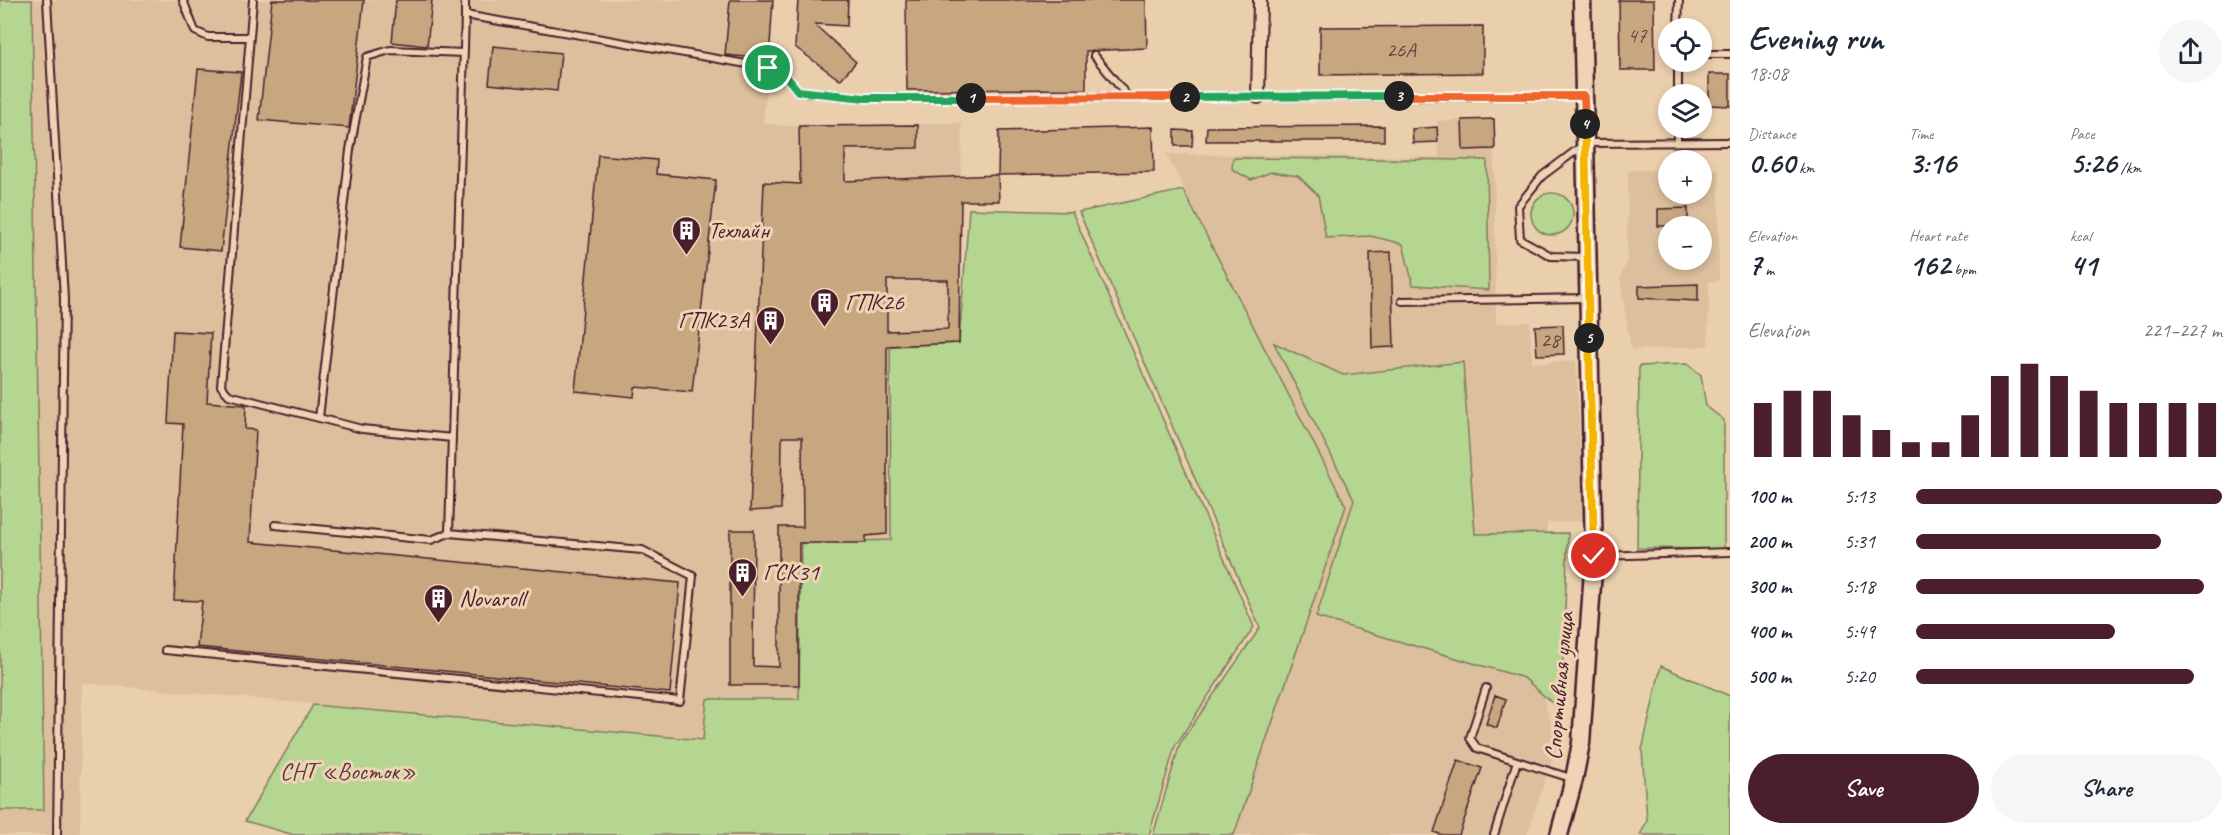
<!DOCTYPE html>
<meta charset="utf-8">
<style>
:root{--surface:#fff;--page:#f6f6f7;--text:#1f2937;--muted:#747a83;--accent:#4a1f2b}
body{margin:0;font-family:Caveat,sans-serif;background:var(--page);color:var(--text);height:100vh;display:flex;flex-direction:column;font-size:22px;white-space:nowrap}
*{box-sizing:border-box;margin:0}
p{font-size:20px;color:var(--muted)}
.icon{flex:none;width:33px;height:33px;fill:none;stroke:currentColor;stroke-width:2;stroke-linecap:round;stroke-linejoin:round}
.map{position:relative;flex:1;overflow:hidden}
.details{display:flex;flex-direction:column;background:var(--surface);width:510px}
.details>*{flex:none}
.buttons{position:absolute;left:1658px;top:18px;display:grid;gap:12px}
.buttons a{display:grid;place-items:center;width:54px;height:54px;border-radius:50%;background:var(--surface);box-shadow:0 3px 9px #0003;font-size:30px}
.pin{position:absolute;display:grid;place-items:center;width:51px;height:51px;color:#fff;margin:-26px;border:3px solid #fff;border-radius:50%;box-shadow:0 2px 6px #0007}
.km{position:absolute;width:30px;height:30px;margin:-15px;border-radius:50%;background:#222;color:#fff;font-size:16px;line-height:30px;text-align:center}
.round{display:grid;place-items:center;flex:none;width:63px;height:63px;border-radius:32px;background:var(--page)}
.summary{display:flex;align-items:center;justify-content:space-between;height:102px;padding:0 18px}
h1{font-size:33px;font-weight:600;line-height:45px}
.metrics{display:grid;grid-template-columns:repeat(3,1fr);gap:9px;height:102px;padding:6px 18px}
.metrics div{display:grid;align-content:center}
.metrics b{font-size:30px;font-weight:600}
.metrics small{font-size:16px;font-weight:400}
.metrics p{font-size:16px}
.chart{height:168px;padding:12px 18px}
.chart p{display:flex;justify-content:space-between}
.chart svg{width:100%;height:108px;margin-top:6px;stroke:var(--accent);stroke-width:6}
.primary-button{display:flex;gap:12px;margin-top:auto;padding:12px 18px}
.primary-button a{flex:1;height:69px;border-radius:36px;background:var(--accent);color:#fff;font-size:24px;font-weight:600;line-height:69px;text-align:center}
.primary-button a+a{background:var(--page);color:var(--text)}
ul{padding:0 18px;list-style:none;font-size:20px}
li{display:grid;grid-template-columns:96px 72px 1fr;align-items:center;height:45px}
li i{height:15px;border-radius:8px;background:var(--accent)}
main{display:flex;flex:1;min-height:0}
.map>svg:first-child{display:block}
.built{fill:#dcc09e;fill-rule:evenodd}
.green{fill:#b4d690;stroke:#7f7a5e;stroke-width:1.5}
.building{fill:#c6a780;stroke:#4a1f2b;stroke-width:1.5;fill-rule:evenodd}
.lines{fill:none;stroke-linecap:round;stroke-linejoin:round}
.lane-casing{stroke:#4a1f2b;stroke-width:10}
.street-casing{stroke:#4a1f2b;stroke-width:16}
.secondary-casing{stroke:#4a1f2b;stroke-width:21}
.lane{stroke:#eed3b5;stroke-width:6}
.street{stroke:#eed3b5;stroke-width:12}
.secondary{stroke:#eed3b5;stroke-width:16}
.split-1-casing{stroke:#fff;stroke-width:12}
.split-2-casing{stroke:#fff;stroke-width:12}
.split-3-casing{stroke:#fff;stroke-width:12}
.split-4-casing{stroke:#fff;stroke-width:12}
.split-5-casing{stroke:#fff;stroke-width:12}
.split-6-casing{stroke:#fff;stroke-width:12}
.split-1{stroke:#22a559;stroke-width:8}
.split-2{stroke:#f0652b;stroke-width:8}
.split-3{stroke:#22a559;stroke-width:8}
.split-4{stroke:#f0652b;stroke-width:8}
.split-5{stroke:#f5b400;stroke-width:8}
.split-6{stroke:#f5b400;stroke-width:8}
.labels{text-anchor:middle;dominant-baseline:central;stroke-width:6;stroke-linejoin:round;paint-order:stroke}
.number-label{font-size:21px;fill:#694140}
.poi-label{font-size:24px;fill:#4a1f2b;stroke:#eed3b5;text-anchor:start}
.street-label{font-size:24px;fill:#4a1f2b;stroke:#eed3b5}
.park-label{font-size:24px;fill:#5a3a3a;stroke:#eed3b5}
</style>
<main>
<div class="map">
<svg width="1730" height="835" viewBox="0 0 1730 835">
<rect width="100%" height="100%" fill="#eacfad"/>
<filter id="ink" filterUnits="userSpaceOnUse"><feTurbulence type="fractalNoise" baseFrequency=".0167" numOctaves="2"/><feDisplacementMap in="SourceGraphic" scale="12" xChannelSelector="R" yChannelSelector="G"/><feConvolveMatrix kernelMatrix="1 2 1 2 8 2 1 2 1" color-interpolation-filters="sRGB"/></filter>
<g filter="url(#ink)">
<path class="built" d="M0 0H773L763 123 785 126 962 123 959 343 890 346 891 543H801L799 699H708L704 740 82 683 80 835H0Z
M1494 119 1496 323 1530 322 1532 363 1576 361 1584 521 1547 523 1538 678 1557 745 1527 835H1234L1346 506 1166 154 1439 157 1437 121Z
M1628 170H1668V194H1701V170H1719V281L1709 282 1708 346 1631 350 1620 279 1627 260ZM1668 226H1701V260H1668Z"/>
<path class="green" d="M0 0H32L44 810H0Z
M1233 158 1487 160 1489 290 1413 285 1403 244 1371 236 1326 238 1318 195 1298 176 1271 172 1251 180 1232 169Z
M1183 190 1346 506 1234 835H1153L1180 743 1260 628 1079 212Z
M1531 214a21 21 0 1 1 42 0a21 21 0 1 1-42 0Z
M969 209 1072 212 1254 627 1175 746 1149 835H294L245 821 313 705 703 740 707 699H799L801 543 891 540 890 346 959 343Z
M1274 343 1343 375 1463 362 1475 534 1568 533 1561 711 1524 678 1316 617 1354 500Z
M1687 364 1701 375 1706 406 1724 420V549L1637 548 1639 366Z
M1661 666 1730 696V835H1640L1647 821 1642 750Z"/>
<path class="building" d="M272 0H364L349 128 259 120Z
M396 0H432L427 46 392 42Z
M730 0H773L769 59 725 55Z
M798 0H848L847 26 814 24 856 62 840 80 795 47Z
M906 0H1146L1147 48 1086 51V89L907 90Z
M1619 0H1654L1655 70H1620Z
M1483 26V73L1320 75V27Z
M493 46 561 53 557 91 489 84Z
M198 69 241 72 221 251 180 247Z
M1709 74H1730V106L1709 105Z
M1494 119 1495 149 1463 150 1462 120Z
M918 125V148L845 149V181L998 175 999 201H961L959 343 887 346V534L866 536V543H799V685H730V530H754L753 666 779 667V527H803L802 437H782L781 509 750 511 764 182 800 184 799 126ZM887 280H948V329L887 331Z
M1384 126V141H1206L1207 127Z
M1153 127 1154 172 998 175 999 131Z
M1437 127 1438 142 1413 143 1412 129Z
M1175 130 1193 131 1192 146H1175Z
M598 155 657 160 656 174 716 180 692 392 635 387 634 397 575 391Z
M1688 208V226H1658V209Z
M1391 252 1394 347 1372 348 1370 253Z
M1698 284V301L1639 298V286Z
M1563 325 1564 354 1537 355 1535 326Z
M173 331 211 333 207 402 246 405 245 429 256 430 250 542 680 583 670 693 197 647 202 601 174 600 183 424 168 423Z
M1495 695 1506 699 1497 728 1486 724Z
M1458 760 1482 768 1459 835H1442L1434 832Z"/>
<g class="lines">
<defs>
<path id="lane" d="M47 0 64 299 57 835
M183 0 195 31 208 37H250
M253 0 221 386 229 395 362 429 452 438
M465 0V15L781 70 798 91 865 98 1583 96
M1678 28 1679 0
M1701 54H1730
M1094 55 1128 97
M1678 94V62
M1677 141V128
M1585 257 1551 256 1520 239 1518 206 1542 176 1586 143 1730 142
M1402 301 1587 298
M319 418 350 150 367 57 390 50 464 53
M275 525 431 540 449 533
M1596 556 1730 552
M165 650 680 701 693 576 642 550 449 533 465 15
M1486 688 1470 738 1477 748 1517 761
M1494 835 1517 761 1574 779"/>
<path id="street" d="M1258 97 1260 0"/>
<path id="secondary" d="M1559 835 1574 779 1581 743 1594 556 1582 0"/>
</defs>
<use href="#lane" class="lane-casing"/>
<use href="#street" class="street-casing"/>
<use href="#secondary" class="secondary-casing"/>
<use href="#lane" class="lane"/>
<use href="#street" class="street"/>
<use href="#secondary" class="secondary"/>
</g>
</g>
<g class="lines" filter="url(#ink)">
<defs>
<path id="split-1" d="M768 68 781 70 798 91 865 98H971"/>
<path id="split-2" d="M971 98 1185 97"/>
<path id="split-3" d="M1185 97 1399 96"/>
<path id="split-4" d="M1399 96H1584L1585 124"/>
<path id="split-5" d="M1585 124 1589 338"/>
<path id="split-6" d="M1589 338 1594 556"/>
</defs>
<use href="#split-1" class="split-1-casing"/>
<use href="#split-2" class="split-2-casing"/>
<use href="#split-3" class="split-3-casing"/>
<use href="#split-4" class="split-4-casing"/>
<use href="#split-5" class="split-5-casing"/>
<use href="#split-6" class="split-6-casing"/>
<use href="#split-1" class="split-1"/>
<use href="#split-2" class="split-2"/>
<use href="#split-3" class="split-3"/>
<use href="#split-4" class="split-4"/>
<use href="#split-5" class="split-5"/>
<use href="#split-6" class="split-6"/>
</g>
<defs>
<symbol id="building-pin" viewBox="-11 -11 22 30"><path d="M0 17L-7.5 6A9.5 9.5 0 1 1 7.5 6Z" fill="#4a1f2b" stroke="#eed3b5"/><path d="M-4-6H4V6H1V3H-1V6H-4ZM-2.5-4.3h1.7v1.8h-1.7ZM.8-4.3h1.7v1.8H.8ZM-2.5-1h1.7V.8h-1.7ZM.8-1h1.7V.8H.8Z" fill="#fff"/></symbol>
</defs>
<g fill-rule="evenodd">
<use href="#building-pin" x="670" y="214" width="33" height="45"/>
<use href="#building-pin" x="808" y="286" width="33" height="45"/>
<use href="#building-pin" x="754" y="304" width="33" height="45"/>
<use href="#building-pin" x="726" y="556" width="33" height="45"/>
<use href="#building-pin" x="422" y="582" width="33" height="45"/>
</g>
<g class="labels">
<g class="number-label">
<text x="1637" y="35">47</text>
<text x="1401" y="50">26А</text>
<text x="1550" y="340">28</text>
</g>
<g class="poi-label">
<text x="708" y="230">Техлайн</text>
<text x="845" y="302">ГПК26</text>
<text x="749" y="320" text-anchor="end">ГПК23А</text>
<text x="763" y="572">ГСК31</text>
<text x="459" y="598">Novaroll</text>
</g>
<g class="street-label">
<text transform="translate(1559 686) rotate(-85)">Спортивная улица</text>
</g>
<g class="park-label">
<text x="348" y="771">СНТ «Восток»</text>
</g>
</g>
</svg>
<div class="buttons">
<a><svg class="icon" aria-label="locate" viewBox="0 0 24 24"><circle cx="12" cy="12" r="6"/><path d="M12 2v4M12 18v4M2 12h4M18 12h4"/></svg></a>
<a><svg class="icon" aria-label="layers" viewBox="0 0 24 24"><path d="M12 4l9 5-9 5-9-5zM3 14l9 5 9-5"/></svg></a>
<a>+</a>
<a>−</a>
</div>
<div class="pin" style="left:768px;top:68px;background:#1e9e55"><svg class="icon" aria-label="arrive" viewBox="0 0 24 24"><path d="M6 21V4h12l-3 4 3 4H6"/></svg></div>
<div class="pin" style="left:1594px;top:556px;background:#d93025"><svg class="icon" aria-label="check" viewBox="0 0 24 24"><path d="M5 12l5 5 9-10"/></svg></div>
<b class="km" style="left:971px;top:98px">1</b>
<b class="km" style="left:1185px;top:97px">2</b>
<b class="km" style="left:1399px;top:96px">3</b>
<b class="km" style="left:1585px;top:124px">4</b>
<b class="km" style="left:1589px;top:338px">5</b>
</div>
<section class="details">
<div class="summary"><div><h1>Evening run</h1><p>18:08</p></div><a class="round"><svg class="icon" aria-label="share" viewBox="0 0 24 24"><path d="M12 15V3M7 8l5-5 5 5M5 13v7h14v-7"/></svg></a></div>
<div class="metrics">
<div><p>Distance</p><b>0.60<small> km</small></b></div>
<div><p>Time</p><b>3:16</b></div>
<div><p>Pace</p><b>5:26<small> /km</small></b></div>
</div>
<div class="metrics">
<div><p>Elevation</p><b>7<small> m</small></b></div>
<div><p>Heart rate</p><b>162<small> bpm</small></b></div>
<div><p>kcal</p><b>41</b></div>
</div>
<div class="chart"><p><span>Elevation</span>221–227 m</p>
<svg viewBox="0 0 160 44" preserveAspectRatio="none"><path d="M5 44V22M15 44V17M25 44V17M35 44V27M45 44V33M55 44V38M65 44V38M75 44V27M85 44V11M95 44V6M105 44V11M115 44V17M125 44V22M135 44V22M145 44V22M155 44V22"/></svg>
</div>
<ul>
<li><b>100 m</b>5:13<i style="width:100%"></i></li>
<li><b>200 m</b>5:31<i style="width:80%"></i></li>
<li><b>300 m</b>5:18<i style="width:94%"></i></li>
<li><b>400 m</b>5:49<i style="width:65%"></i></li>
<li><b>500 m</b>5:20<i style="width:91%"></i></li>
</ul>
<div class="primary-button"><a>Save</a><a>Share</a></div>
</section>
</main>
